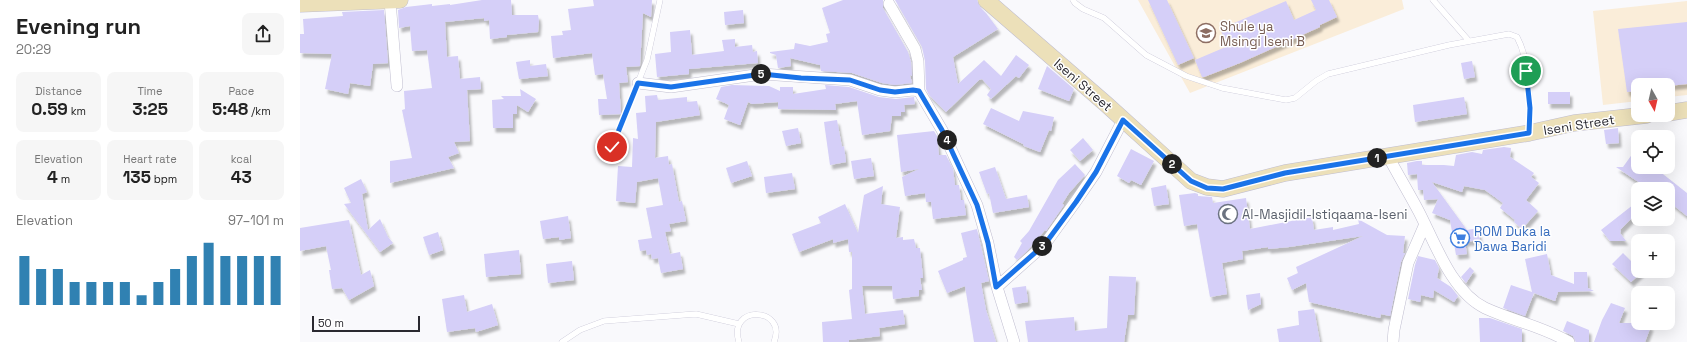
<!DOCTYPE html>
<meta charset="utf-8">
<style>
:root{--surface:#fff;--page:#f6f6f6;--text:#222;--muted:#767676;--accent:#3081b2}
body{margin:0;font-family:"Space Grotesk",sans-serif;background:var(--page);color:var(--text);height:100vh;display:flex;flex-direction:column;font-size:15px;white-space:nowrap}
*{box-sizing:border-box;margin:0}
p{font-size:13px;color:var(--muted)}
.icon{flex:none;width:22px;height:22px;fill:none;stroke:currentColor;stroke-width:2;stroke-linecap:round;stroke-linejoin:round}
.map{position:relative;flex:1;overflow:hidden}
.side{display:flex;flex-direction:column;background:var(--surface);width:300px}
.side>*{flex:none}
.needle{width:26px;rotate:172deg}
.buttons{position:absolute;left:1331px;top:78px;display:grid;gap:8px}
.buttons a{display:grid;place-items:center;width:44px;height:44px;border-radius:8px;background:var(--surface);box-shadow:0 4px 16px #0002;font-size:20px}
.scale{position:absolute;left:12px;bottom:10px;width:108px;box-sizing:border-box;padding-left:4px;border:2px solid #2a2930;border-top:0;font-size:11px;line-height:14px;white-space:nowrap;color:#2a2930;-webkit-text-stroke:3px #fff;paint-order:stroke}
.pin{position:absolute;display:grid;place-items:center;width:34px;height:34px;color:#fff;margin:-17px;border:2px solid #fff;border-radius:50%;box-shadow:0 1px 4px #0007}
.km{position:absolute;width:20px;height:20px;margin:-10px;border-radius:50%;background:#222;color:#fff;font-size:11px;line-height:20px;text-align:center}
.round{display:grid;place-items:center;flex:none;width:42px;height:42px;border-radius:8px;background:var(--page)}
.head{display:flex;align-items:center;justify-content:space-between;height:68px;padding:0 16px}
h1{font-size:22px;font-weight:700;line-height:30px}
.figures{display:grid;grid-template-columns:repeat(3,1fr);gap:6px;height:68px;padding:4px 16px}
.figures div{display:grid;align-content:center;border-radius:8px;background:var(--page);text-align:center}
.figures b{font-size:17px;font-weight:700}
.figures small{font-size:11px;font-weight:400}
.figures p{font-size:11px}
.chart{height:112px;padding:8px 16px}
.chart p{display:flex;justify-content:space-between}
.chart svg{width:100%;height:72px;margin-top:4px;stroke:var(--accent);stroke-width:6}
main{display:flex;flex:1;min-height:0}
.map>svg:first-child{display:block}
.education{fill:#faedd9}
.building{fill:#d5cff8;filter:url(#shadow)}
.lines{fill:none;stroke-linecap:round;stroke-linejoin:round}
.lane-casing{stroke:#c0bed0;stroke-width:6}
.street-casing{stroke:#c0bed0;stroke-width:12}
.secondary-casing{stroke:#c0bed0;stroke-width:17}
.lane{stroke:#fff;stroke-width:5.5}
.street{stroke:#fff;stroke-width:11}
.secondary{stroke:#ece0b9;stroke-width:16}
.route-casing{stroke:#fff;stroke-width:8}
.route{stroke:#1a73e8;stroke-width:5}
.labels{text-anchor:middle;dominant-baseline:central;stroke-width:3;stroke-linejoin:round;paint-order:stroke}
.education-label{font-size:13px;fill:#785e54;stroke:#fff;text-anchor:start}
.street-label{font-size:13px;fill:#2a2930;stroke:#fff}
.worship-label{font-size:13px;fill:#5b616d;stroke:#fff;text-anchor:start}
.shop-label{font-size:13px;fill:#366cbe;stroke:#fff;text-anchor:start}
</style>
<main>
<section class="side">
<div class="head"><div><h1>Evening run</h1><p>20:29</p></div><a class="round"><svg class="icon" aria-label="share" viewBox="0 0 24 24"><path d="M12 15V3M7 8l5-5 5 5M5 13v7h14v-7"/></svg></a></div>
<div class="figures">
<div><p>Distance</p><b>0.59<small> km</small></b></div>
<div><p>Time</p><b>3:25</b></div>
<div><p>Pace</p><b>5:48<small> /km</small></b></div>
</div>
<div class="figures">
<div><p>Elevation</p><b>4<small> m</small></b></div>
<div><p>Heart rate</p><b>135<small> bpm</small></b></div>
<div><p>kcal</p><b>43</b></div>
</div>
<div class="chart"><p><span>Elevation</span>97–101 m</p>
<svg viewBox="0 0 160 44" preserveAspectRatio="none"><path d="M5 44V14M15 44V22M25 44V22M35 44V30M45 44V30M55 44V30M65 44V30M75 44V38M85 44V30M95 44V22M105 44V14M115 44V6M125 44V14M135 44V14M145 44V14M155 44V14"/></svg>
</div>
</section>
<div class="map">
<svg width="1387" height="342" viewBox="0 0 1387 342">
<defs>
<filter id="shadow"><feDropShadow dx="2.5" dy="4.5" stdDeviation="1" flood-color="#0004"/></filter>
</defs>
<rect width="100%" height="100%" fill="#f9f9fc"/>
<path class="education" d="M838 0H1102L1104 9 890 93Z
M1387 1V95L1368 97V85H1338V101L1303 105 1293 11Z"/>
<path class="building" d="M182 0H211L212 15H238L239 21 238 32 207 35V37L190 39 189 20 184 21V18L145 22 147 57 158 56 160 79 180 77 181 89 167 90 170 141 154 142 159 153 148 157 154 168 90 183V161L112 158 102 110 105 109 104 91 132 88 127 50 112 51 110 26 99 28 98 10 106 7 132 4V6L150 4V5Z
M293 0H352L351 17 343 13 340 66 326 67 328 82 319 83 321 114 299 115 298 99H307L303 74 295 75 292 53 253 58 251 36 263 35 262 31 271 30 268 9 294 6Z
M543 0H583V8L608 52 611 62 612 76 610 75 612 83 595 85 582 83 552 73 521 71 520 65 490 58 491 66 478 68 476 55 470 53V52L494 49 495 43 510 46 528 42 526 34 530 33 522 8Z
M595 0H677L680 7 686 13 698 29 653 57 658 84 684 60 701 76 716 55 729 65 719 78 716 76 691 99 687 95 691 89 682 79 679 80 646 112 629 95 626 89 625 61 622 47Z
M848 0H867L894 58 878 65Z
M1011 0H1029L1037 17 1020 25V27L940 63 904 77H902L895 60 928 46 920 29 986 1 994 20 1016 10Z
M84 10 88 63 73 64 70 86 50 83 48 94 25 89 32 54 0 53V34H4L3 19 43 16 42 12Z
M443 10 444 23 425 25 424 12Z
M1387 22V84L1368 86 1338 85V91L1327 92 1318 29Z
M390 30 392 55 424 51 422 40 435 39V47L452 45 453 52 457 51 458 63 389 69V74L357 77 355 54 371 52 370 32Z
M230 60V66L246 64 248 76 219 79 216 62Z
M1172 61 1175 77 1164 79 1161 63Z
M747 66 774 89 769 101 738 89Z
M432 85 469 86 480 91V87H493V94L526 89 525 85 549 87 579 97 596 99 614 97 615 104 604 105 605 112H601V116H592L590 131 562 135 557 101 535 104 536 110 478 109V102L452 104 448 102 440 125 424 119 429 105 416 99 421 87Z
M220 89 236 99 228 112 217 105V114H213V128H193L192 100 204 99 201 96H221Z
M1248 92H1270V104H1248Z
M357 95 358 100 387 97V102L397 101 400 115 356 122 355 158 368 156 369 165 372 164 379 202 382 201 386 221 369 224 371 231 365 232 370 254 380 252 383 269 361 273 358 258 352 259 351 254 347 255 346 250 340 251 338 240 352 238 346 208 363 205 358 178 337 182 335 203 316 201 318 166 332 167 333 138 338 139 336 113 346 112 345 96Z
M1164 97 1167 114 1115 122 1113 105Z
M691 108 719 121 723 111 754 117 751 131 749 130 740 152 724 146 723 144 683 124Z
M537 120 542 147 544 146 546 162 530 165 524 122Z
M498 128 501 143 486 146 482 131Z
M1318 128 1319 143 1306 144 1304 130Z
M634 131 637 136 639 155H646L653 169 655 185H659L661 200H664L666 215 633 219 631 202H626L625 193 605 196 602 177 619 169 601 172 597 135Z
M783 138 793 150 780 161 770 150Z
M1338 146V167H1354L1387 193V216L1368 201V189H1349L1316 167H1323Z
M1204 147 1211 148 1210 157 1234 173 1231 177 1239 183 1226 200 1238 211 1222 229 1214 222 1215 220 1200 208 1203 203 1185 190 1164 186 1162 192 1132 182 1167 230 1178 228 1180 240 1165 242 1167 254 1156 255 1150 220 1132 213 1138 199 1124 200 1123 190H1118L1117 174 1108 175 1107 163 1117 161H1122V165H1144L1154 166 1156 155 1172 152 1182 154 1183 150Z
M831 149 854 161 841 185 831 180 829 183 817 176Z
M571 158 574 176 554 179 551 161Z
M447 161 452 176 431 183 426 168Z
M775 164 785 175 769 193 762 204 764 205 746 231 745 230 727 251 717 260 714 257 722 243 720 241 729 231 758 180Z
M695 167 706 199 727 195 729 207 693 213 689 193 687 194 679 172Z
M492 173 495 189 466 193 464 177Z
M61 179 67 192 62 194 68 230 80 219 88 237 93 243 80 252 44 204 51 203 44 188Z
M866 185 869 204 854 206 851 188Z
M583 186 581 204 600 207 596 238 603 237V240L614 239 616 248H620L623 278H620L622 290H619V296L593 299 592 286H562L565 314 603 310 605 324 579 328 580 336 549 340V342H523L522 322 552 319 549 290 552 289V252H549L548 239 533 243V239L499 252 492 234 521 223 518 217 545 204 558 233 564 195Z
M895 193 898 194V196L912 197 913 203 946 198 950 229 1012 217 1014 230 1033 227V230L1059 224 1058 219 1087 235 1105 236 1103 253H1105L1101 262 1090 316 1081 314 1080 318 1009 302 1006 283 992 290 987 278 998 273 996 267 1063 236 989 247 968 249V247L942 251 943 259 922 263 927 294 910 297 897 224 884 226 879 195Z
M1338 201V212L1320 230 1321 231 1320 233 1326 241H1310L1301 230Z
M268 216 271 238 259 240V237L243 239 240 221Z
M49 220 61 275 70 270 74 286 49 300 42 288 32 289 29 270H31L26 246 0 251V228Z
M677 229 689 281 681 283 686 310 696 342H674L665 286 647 293 638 271 663 260V258L667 257 661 233Z
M138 232 143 250 129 255 123 237Z
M219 250 221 274 186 277 184 254Z
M1323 253 1338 268V271L1342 272 1331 282 1312 264Z
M1247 254 1251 275 1274 284V272H1287L1288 288 1294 291 1258 292 1255 301 1234 293 1225 316 1203 308 1211 285 1232 292 1225 259Z
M1118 256 1135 260 1139 268 1137 278 1151 287 1158 296 1154 302 1134 290 1133 298 1121 295 1120 302 1108 299 1115 265Z
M272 261 274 280 248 283 246 264Z
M1170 267 1174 271 1166 283 1161 277Z
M809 276 836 277 834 315H828L824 342H728L725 321 774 317 775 331 807 328Z
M726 286 728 302 715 304 712 288Z
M960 293 961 304 948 310 946 295Z
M164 295 167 312 192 304 198 325 176 332 175 328 147 332 142 299Z
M1311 303 1325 308 1319 323H1343L1351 326 1345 342H1294L1302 320Z
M1014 309 1020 342H979L977 329 999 325 998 311Z
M1179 318H1190L1222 329V342H1180Z
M1267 321 1289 330V342H1276L1273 336 1263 331Z"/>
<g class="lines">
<defs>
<path id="lane" d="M773 0 775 3 783 9 804 18 846 55 886 76 922 88 986 100 995 98 1016 81 1028 74 1149 45 1209 34 1217 37C1231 63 1230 103 1229 132
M1133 0 1169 41
M312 147 347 60 360 0
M262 342 280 330 304 321 396 314 439 324
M439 342C427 304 488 307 474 342"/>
<path id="street" d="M90 1 97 86
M589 4 615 49 618 61 619 91
M338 83 371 87 462 74 550 80 580 90 595 92 613 90 619 91 642 130 677 205 688 243 697 287 714 342
M1088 156C1098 175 1109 193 1119 212 1135 243 1152 292 1185 308 1213 321 1242 326 1269 342
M697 287 745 244 776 201 796 172 823 120
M1093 342 1094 330 1108 263 1125 224"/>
<path id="secondary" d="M686 0 806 104 891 181 907 187 923 189 985 173 1229 133 1274 123 1347 115
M0 4 100 0
M1368 113 1387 110"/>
</defs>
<use href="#lane" class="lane-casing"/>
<use href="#street" class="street-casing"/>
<use href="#secondary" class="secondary-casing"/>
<use href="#lane" class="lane"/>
<use href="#street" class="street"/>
<use href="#secondary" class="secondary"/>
</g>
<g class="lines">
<defs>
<path id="route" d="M312 147 338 83 371 87 462 74 501 78 550 80 580 90 595 92 613 90 619 91 642 130 677 205 688 243 696 287 745 244 776 202 796 172 823 120 891 181 907 188 923 189 985 173 1229 133 1230 108 1226 71"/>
</defs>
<use href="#route" class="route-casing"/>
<use href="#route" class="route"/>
</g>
<defs>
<symbol id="school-ring" viewBox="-11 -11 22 22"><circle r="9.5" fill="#fff" stroke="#8d6e63" stroke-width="1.5"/><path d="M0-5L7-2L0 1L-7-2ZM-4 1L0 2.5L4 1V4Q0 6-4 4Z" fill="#8d6e63"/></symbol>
<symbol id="mosque-ring" viewBox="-11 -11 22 22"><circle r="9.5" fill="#fff" stroke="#6b7280" stroke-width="1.5"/><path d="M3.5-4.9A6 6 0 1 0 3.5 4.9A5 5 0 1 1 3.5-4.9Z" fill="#6b7280"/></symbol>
<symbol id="supermarket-ring" viewBox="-11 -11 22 22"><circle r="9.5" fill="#fff" stroke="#3f7fe0" stroke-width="1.5"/><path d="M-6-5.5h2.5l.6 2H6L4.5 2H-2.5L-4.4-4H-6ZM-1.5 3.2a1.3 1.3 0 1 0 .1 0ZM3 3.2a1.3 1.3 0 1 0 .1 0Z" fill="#3f7fe0"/></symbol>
</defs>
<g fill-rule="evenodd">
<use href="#school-ring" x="895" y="22" width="22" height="22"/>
<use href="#mosque-ring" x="917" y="203" width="22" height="22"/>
<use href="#supermarket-ring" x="1149" y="227" width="22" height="22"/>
</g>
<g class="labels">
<g class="education-label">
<text x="920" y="26">Shule ya<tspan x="920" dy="15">Msingi Iseni B</tspan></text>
</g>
<g class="street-label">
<text transform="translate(783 85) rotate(41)">Iseni Street</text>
<text transform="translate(1279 125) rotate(-9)">Iseni Street</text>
</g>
<g class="worship-label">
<text x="942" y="214">Al-Masjidil-Istiqaama-Iseni</text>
</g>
<g class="shop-label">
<text x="1174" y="231">ROM Duka la<tspan x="1174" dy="15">Dawa Baridi</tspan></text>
</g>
</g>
</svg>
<div class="buttons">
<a><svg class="needle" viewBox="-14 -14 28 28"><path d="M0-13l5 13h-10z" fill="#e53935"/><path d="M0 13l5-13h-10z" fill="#767676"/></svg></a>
<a><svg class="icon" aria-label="locate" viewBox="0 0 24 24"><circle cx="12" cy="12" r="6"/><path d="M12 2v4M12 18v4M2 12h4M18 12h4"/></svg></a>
<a><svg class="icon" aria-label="layers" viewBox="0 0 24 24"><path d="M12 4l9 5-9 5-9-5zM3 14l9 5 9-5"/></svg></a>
<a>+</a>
<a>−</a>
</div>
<div class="scale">50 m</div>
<div class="pin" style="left:1226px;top:71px;background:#1e9e55"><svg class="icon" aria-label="arrive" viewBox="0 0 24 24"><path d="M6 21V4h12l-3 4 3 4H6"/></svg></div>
<div class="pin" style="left:312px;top:147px;background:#d93025"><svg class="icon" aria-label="check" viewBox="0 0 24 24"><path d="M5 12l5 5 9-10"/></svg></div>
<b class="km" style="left:1077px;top:158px">1</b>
<b class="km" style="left:872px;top:164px">2</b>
<b class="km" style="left:742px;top:246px">3</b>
<b class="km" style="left:647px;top:140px">4</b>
<b class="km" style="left:461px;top:74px">5</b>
</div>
</main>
